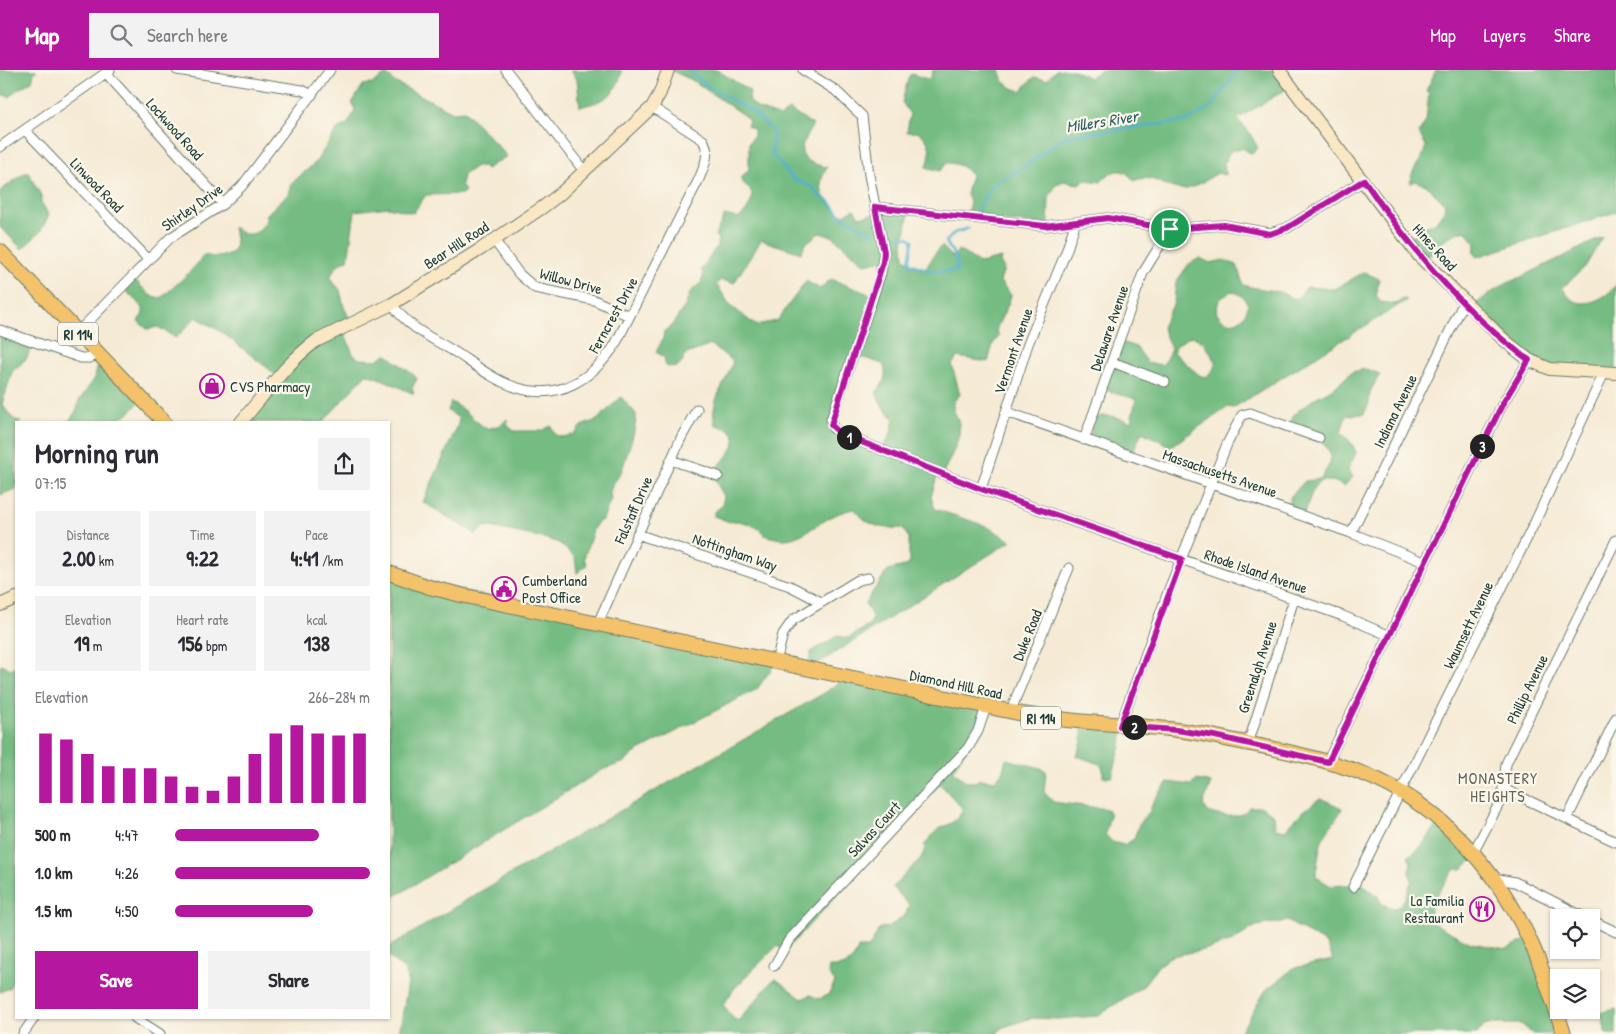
<!DOCTYPE html>
<meta charset="utf-8">
<style>
:root{--surface:#fff;--page:#f2f2f3;--text:#2b2b33;--muted:#7c7c81;--accent:#b5179e}
body{margin:0;font-family:"Patrick Hand",sans-serif;background:var(--page);color:var(--text);height:100vh;display:flex;flex-direction:column;font-size:19px;white-space:nowrap}
*{box-sizing:border-box;margin:0}
p{font-size:16px;color:var(--muted)}
.icon{flex:none;width:28px;height:28px;fill:none;stroke:currentColor;stroke-width:2;stroke-linecap:round;stroke-linejoin:round}
.map{position:relative;flex:1;overflow:hidden}
.details{position:absolute;left:15px;top:351px;width:375px;height:598px;display:flex;flex-direction:column;background:var(--surface);border-radius:0px;box-shadow:0 1px 4px #0004}
.details>*{flex:none}
.controls{position:absolute;left:1550px;top:839px;display:grid;gap:10px}
.controls a{display:grid;place-items:center;width:50px;height:50px;border-radius:0px;background:var(--surface);box-shadow:0 1px 4px #0004;font-size:25px}
.pin{position:absolute;display:grid;place-items:center;width:42px;height:42px;color:#fff;margin:-21px;border:2px solid #fff;border-radius:50%;box-shadow:0 1px 5px #0007}
.km{position:absolute;width:25px;height:25px;margin:-12px;border-radius:50%;background:#222;color:#fff;font-size:14px;line-height:25px;text-align:center}
.round{display:grid;place-items:center;flex:none;width:52px;height:52px;border-radius:0px;background:var(--page)}
.summary{display:flex;align-items:center;justify-content:space-between;height:85px;padding:0 20px}
h1{font-size:28px;font-weight:700;line-height:38px}
.figures{display:grid;grid-template-columns:repeat(3,1fr);gap:8px;height:85px;padding:5px 20px}
.figures div{display:grid;align-content:center;border-radius:0px;background:var(--page);text-align:center}
.figures b{font-size:21px;font-weight:700}
.figures small{font-size:14px;font-weight:400}
.figures p{font-size:14px}
.chart{height:140px;padding:10px 20px}
.chart p{display:flex;justify-content:space-between}
.chart svg{width:100%;height:90px;margin-top:5px;stroke:var(--accent);stroke-width:6}
.action{display:flex;gap:10px;margin-top:auto;padding:10px 20px}
.action a{flex:1;height:58px;border-radius:0px;background:var(--accent);color:#fff;font-size:20px;font-weight:700;line-height:58px;text-align:center}
.action a+a{background:var(--page);color:var(--text)}
ul{padding:0 20px;list-style:none;font-size:16px}
li{display:grid;grid-template-columns:80px 60px 1fr;align-items:center;height:38px}
li i{height:12px;border-radius:6px;background:var(--accent)}
header{display:flex;align-items:center;gap:30px;box-sizing:border-box;height:70px;padding:0 25px;background:var(--accent);color:#fff}
header strong{font-size:24px}
nav{display:flex;gap:28px;margin-inline-start:auto;font-size:18px}
.search{width:350px;height:45px;background:var(--page);display:flex;align-items:center;gap:12px;box-sizing:border-box;padding:0 18px;border-radius:0px;color:var(--muted);font-size:19px}
.map>svg:first-child{display:block}
.forest{fill:#74bc82;stroke:#4a7c5b;fill-rule:evenodd}
.lines{fill:none;stroke-linecap:round;stroke-linejoin:round}
.stream{stroke:#53b1d1;stroke-width:2.5}
.street-casing{stroke:#6a7a6c;stroke-width:11}
.secondary-casing{stroke:#6a7a6c;stroke-width:14}
.primary-casing{stroke:#6a7a6c;stroke-width:16}
.street{stroke:#fff;stroke-width:9}
.secondary{stroke:#fae7c3;stroke-width:12}
.primary{stroke:#f3c26a;stroke-width:14}
.route-casing{stroke:#fff;stroke-width:10}
.route{stroke:#b5179e;stroke-width:6}
.labels{text-anchor:middle;dominant-baseline:central;stroke-width:4.5;stroke-linejoin:round;paint-order:stroke}
.shield{fill:#fbf7ec;stroke:#61756b;stroke-width:1}
.shield-label{font-size:14px;font-weight:bold;fill:#1f3d34}
.street-label{font-size:15px;fill:#1f3d34;stroke:#fbf7ec}
.poi-label{font-size:15px;fill:#1f3d34;stroke:#fbf7ec;text-anchor:start}
.water-label{font-size:16px;font-style:italic;fill:#2f6063;stroke:#fbf7ec}
.neighbourhood-label{font-size:16px;letter-spacing:1px;fill:#656258;stroke:#fbf7ec}
</style>
<header>
<strong>Map</strong>
<div class="search"><svg class="icon" aria-label="search" viewBox="0 0 24 24"><circle cx="10" cy="10" r="6"/><path d="M15 15l6 6"/></svg>Search here</div>
<nav><a>Map</a><a>Layers</a><a>Share</a></nav>
</header>
<div class="map">
<svg width="1616" height="964" viewBox="0 0 1616 964">
<rect width="100%" height="100%" fill="#fbf7ec"/>
<filter id="ink" filterUnits="userSpaceOnUse"><feTurbulence type="fractalNoise" baseFrequency=".02" numOctaves="2"/><feDisplacementMap in="SourceGraphic" scale="10" xChannelSelector="R" yChannelSelector="G"/><feConvolveMatrix kernelMatrix="1 2 1 2 8 2 1 2 1" color-interpolation-filters="sRGB"/></filter>
<filter id="wash" filterUnits="userSpaceOnUse"><feTurbulence type="fractalNoise" baseFrequency=".0096" numOctaves="4" result="noise"/><feDisplacementMap in="SourceGraphic" scale="20" xChannelSelector="R" yChannelSelector="G"/><feGaussianBlur stdDeviation="1.12" result="paint"/><feColorMatrix in="noise" values="0 0 0 0 0 0 0 0 0 0 0 0 0 0 0 0 0 1.4 0 .05"/><feComposite in="paint" operator="in"/></filter>
<g filter="url(#wash)">
<rect width="100%" height="100%" fill="#f5ead4"/>
<path class="forest" d="M0 0H37L34 3 32 11 15 21 10 27 0 24Z
M570 0H617L622 1C615 28 605 30 580 37L577 9Z
M670 0H717L750 21 749 30 758 39 781 47 789 40 813 55C799 77 793 91 827 97 814 118 824 134 844 145L854 139 859 147 877 143V139L909 143 903 174 904 187C932 213 927 186 942 176L951 186H955L958 180 980 193 1001 188 1000 193 1004 198 1000 212 1011 225C1008 238 1000 248 996 261L999 266 993 274 988 292 957 287 952 295 960 325 953 332V340C968 361 953 381 943 403H938L931 427 935 439 986 456 1011 471 808 600 811 582 837 566 848 568 870 555 873 548 865 533 888 500 909 495V468L902 458C881 459 867 456 855 439 827 442 806 469 784 469 778 469 771 467 765 465 760 457 739 448 730 452L714 446V442L722 436 724 426 712 405C722 388 757 364 715 355 709 330 726 315 733 291L711 275 684 285 682 293 675 298 666 296 664 287 656 282 663 269 664 261 670 258 685 236 691 221 701 213 704 204 701 200 717 176 718 169 715 165 725 145 738 148C746 145 755 129 751 121 749 117 745 115 742 112V107L749 99V73L754 65V59L747 56 749 51 746 47 692 10ZM819 163 832 166 865 194 883 190 874 226 831 209 820 219 806 211 777 251 755 255 730 235 716 214 721 210 734 213 761 170 801 183 805 174ZM855 285 883 294C888 304 884 315 876 322L883 338 894 348 891 363 882 380 832 357Z
M933 0H1001C999 11 1011 19 1021 21L1034 7 1047 10 1056 0H1074L1089 8 1101 0H1280L1290 17 1237 49 1248 60 1258 78 1252 84 1242 78 1230 81 1224 94 1225 105 1218 103C1208 108 1197 117 1186 119 1167 122 1153 101 1134 111 1124 96 1111 99 1101 112L1086 110 1079 114 1063 111 1056 115 1049 127 1048 154 967 148 970 131 966 124 971 105C966 97 956 93 947 93L940 101 926 97C933 83 931 72 919 62H907L910 44 902 32 909 6 912 4 930 10Z
M1436 0H1616V142L1477 187 1474 182 1476 173 1466 162C1449 160 1437 180 1424 189L1408 170 1425 156 1434 154 1444 141 1445 134 1426 115 1416 111 1410 113C1411 98 1422 93 1426 76L1419 63 1426 51 1429 23 1426 21Z
M386 4 396 13 453 42 465 41 507 86 486 99 483 96H476L463 105 461 115 465 121 462 124 426 125 413 143 388 137 355 141 348 190C338 192 333 200 330 208L340 220 344 237 353 256 344 261 353 284 359 289 377 290 386 284 415 306 417 309 412 318 414 324 384 310 366 304 323 352H246L280 308 223 263 196 247 176 268 158 257 147 259 138 251 143 244V238L124 219 134 209 151 226 161 228C177 214 192 202 204 185L213 187 231 184 236 175 233 157 245 164H252L259 161 266 151 267 144 288 124 291 114 316 92 338 58 347 55 354 43 355 37 352 33 363 15 372 14Z
M27 101 41 125V132L49 145 40 162 22 179 0 157V121Z
M1603 167 1585 197 1562 218C1565 221 1567 225 1570 228 1583 240 1607 228 1616 215V306L1549 301 1472 238C1478 231 1504 213 1513 211Z
M1200 188 1210 193 1223 190 1237 195 1243 215C1256 219 1267 219 1279 222 1286 224 1290 228 1297 229L1307 217 1335 219 1364 202 1379 209 1376 225 1380 232 1396 234 1403 229 1407 230 1233 338 1228 337 1167 379 1166 374 1142 362 1131 386 1088 370 1095 348C1108 343 1118 348 1131 352L1136 329 1105 320 1121 272 1136 277 1148 293 1163 295 1171 279 1162 257 1174 233 1176 212 1189 194ZM1231 221C1239 223 1245 227 1248 235 1245 255 1225 259 1216 241L1219 230ZM1191 266C1203 268 1211 283 1216 293L1211 304 1205 307 1199 305 1173 282 1176 275Z
M0 260 32 273 27 288 12 302 2 334 12 348 21 352H16V419L0 425Z
M98 293 142 329 130 342 113 352 84 351 68 352 77 340 79 331 95 308Z
M1366 299 1380 304 1370 322 1369 333 1364 344 1346 345 1341 362 1353 375 1356 383 1348 399 1353 407 1344 416 1333 411H1321L1314 417 1303 447 1285 440 1291 426 1305 411 1321 409 1330 393 1331 384 1321 370 1289 358 1293 345 1315 328 1334 318 1352 302Z
M621 327 636 344C636 363 628 379 623 397 620 409 607 415 611 429L603 449 596 454 593 460 584 488 587 495 577 503 575 487 559 473 548 469 486 456 476 464 423 432 458 355 459 348 448 341 451 332C465 339 474 351 487 359L501 355 507 349 508 356 514 361H541L551 356 555 365 563 367 575 364 581 356 597 350Z
M389 503 775 594 757 619 635 683 625 692 602 700 389 830Z
M4 595 10 599 16 597V906L9 918 0 922V596Z
M843 609 988 639 953 701 967 712H975L980 709 995 711 1002 703 1006 689 1041 698 1046 701 1044 722 1053 732 1107 739 1110 745 1105 764 1112 772 1124 775 1134 769C1138 757 1139 750 1149 743L1154 730 1168 712 1191 715 1197 710 1211 713 1203 734 1207 742C1219 746 1242 751 1249 737H1262L1274 745 1275 758 1285 760 1299 745 1320 728 1342 738C1337 750 1329 757 1323 768 1320 773 1316 801 1316 807L1331 816 1361 814 1378 826 1381 833C1403 847 1404 828 1412 810L1409 803 1411 792 1408 786C1421 781 1429 763 1440 753L1475 788 1462 799H1455C1442 817 1433 827 1427 850L1471 873 1507 879 1530 868 1565 964H1533L1521 954H1486L1477 964H1239L1266 920 1294 898 1333 890 1327 874 1287 851 1256 856 1233 871 1204 880 1171 886 1158 896 1142 917 1097 946 1057 949 1031 948 1001 958 997 964H399L408 913 405 900 389 887V877L478 823 826 622ZM940 714 963 739C958 751 951 754 940 758 935 761 928 771 924 776L925 779 921 788 893 817 909 835 906 844 888 858 884 857 879 859 869 878H858C854 893 844 898 829 897L828 903 835 912 829 924 819 929 810 925 802 929 776 909 773 910 738 951 733 948 723 935 734 919 777 876 785 881Z
M1082 656H1123L1121 675 1112 707H1103V699L1100 694 1077 686 1082 672Z
M1616 939V964H1607L1600 943Z"/>
<g class="lines">
<path class="stream" d="M688 0 709 17 753 42 773 61 772 84 793 109 814 118 819 126 829 131 841 146 874 164
M977 141 992 115 1027 95 1065 66 1187 51 1211 37 1238 0
M889 167H908L913 170 909 193 931 201H957L956 188 946 172 954 163 969 158"/>
</g>
</g>
<g filter="url(#ink)">
<g class="lines">
<defs>
<path id="street" d="M177 0 302 20 312 25
M506 0 584 101
M803 0 835 20 862 46 869 105 884 182 881 203 831 350 833 358 841 364 981 419 1343 546 1388 565
M106 3 223 134
M25 60 149 190
M0 77 110 0
M875 137 1045 156 1108 148 1170 159 1224 155 1270 163 1287 158 1364 110
M494 170 519 204 535 218 594 230 629 246
M392 234C407 257 432 268 455 282 475 295 495 311 518 318 559 331 593 308 615 275L699 109C704 97 711 83 703 70L652 37
M0 260 81 288H89L98 285
M77 263 170 168 223 134 242 116 330 0
M1112 292 1165 312
M1007 342 1351 463 1424 492
M1084 370 1143 203 1170 159
M671 390 718 406
M981 419 1028 274 1066 182 1075 154
M1351 463 1464 232
M637 464 790 516 821 532
M598 553 681 368 697 339
M776 592 783 564 793 550 858 510 868 508
M1013 642V635L1069 498
M1120 656 1168 522 1227 374 1242 345 1250 343 1319 368
M1248 674 1294 529
M1328 691 1503 333 1529 290
M1504 719 1616 772
M1567 749 1616 648
M1473 783 1502 728 1506 694 1512 681 1616 470
M1493 808 1515 812 1586 848
M1353 817 1535 452 1604 303
M1591 850 1616 862
M774 896 789 870 968 678 978 661 986 637
M135 948 160 964
M23 964 34 948"/>
<path id="secondary" d="M1279 0 1419 186 1503 269 1529 290 1550 299 1616 303
M241 352C265 324 286 293 316 271L392 234 481 179 543 137 560 124 652 37 660 23 668 0
M0 535 16 528"/>
<path id="primary" d="M0 181 164 352
M389 503 429 517 461 525 1013 642C1067 653 1122 653 1177 660 1203 663 1227 670 1251 674 1290 682 1328 690 1364 704 1443 735 1503 807 1535 882 1546 909 1555 937 1564 964"/>
</defs>
<use href="#street" class="street-casing"/>
<use href="#secondary" class="secondary-casing"/>
<use href="#primary" class="primary-casing"/>
<use href="#street" class="street"/>
<use href="#secondary" class="secondary"/>
<use href="#primary" class="primary"/>
</g>
</g>
<g class="lines" filter="url(#ink)">
<defs>
<path id="route" d="M1364 110C1407 174 1466 245 1529 290L1503 333 1328 692 1215 666 1176 660 1120 656 1182 489 981 419 841 364 831 355 883 192 884 182 875 137 1045 156 1108 148 1170 159 1224 155 1270 164 1287 158Z"/>
</defs>
<use href="#route" class="route-casing"/>
<use href="#route" class="route"/>
</g>
<defs>
<symbol id="shop-ring" viewBox="-11 -11 22 22"><circle r="9.5" fill="#fbf7ec" stroke="#b5179e" stroke-width="1.5"/><path d="M-5-2.5h2.3a2.7 3.5 0 0 1 5.4 0H5L5.5 6h-11ZM-1.5-2.5h3a1.5 2.3 0 0 0-3 0Z" fill="#b5179e"/></symbol>
<symbol id="civic-ring" viewBox="-11 -11 22 22"><circle r="9.5" fill="#fbf7ec" stroke="#b5179e" stroke-width="1.5"/><path d="M-.6-6.5H3V-4.5H.6V-3L4-1V1h2V6H-6V1h2V-1L-.6-3ZM-1.2 2.5V6h2.4V2.5Z" fill="#b5179e"/></symbol>
<symbol id="restaurant-ring" viewBox="-11 -11 22 22"><circle r="9.5" fill="#fbf7ec" stroke="#b5179e" stroke-width="1.5"/><path d="M-5-6h1v4h1v-4h1v4h1v-4h1v5L-1.5 .5V6h-2V.5L-5-1ZM5-6V6H3V1.5H1.5Q1.5-4 5-6Z" fill="#b5179e"/></symbol>
</defs>
<g fill-rule="evenodd">
<use href="#shop-ring" x="198" y="302" width="28" height="28"/>
<use href="#civic-ring" x="490" y="505" width="28" height="28"/>
<use href="#restaurant-ring" x="1468" y="825" width="28" height="28"/>
</g>
<g class="labels">
<g class="shield">
<rect x="58" y="252.5" width="40" height="23" rx="4"/>
<rect x="1021" y="636.5" width="40" height="23" rx="4"/>
</g>
<g class="shield-label">
<text x="78" y="264">RI 114</text>
<text x="1041" y="648">RI 114</text>
</g>
<g class="street-label">
<text transform="translate(175 59) rotate(48)">Lockwood Road</text>
<text transform="translate(97 115) rotate(46)">Linwood Road</text>
<text transform="translate(192 137) rotate(-35)">Shirley Drive</text>
<text transform="translate(456 175) rotate(-33)">Bear Hill Road</text>
<text transform="translate(1435 177) rotate(48)">Hines Road</text>
<text transform="translate(571 211) rotate(15)">Willow Drive</text>
<text transform="translate(613 245) rotate(-61)">Ferncrest Drive</text>
<text transform="translate(1109 258) rotate(-71)">Delaware Avenue</text>
<text transform="translate(1013 281) rotate(-71)">Vermont Avenue</text>
<text transform="translate(1395 341) rotate(-64)">Indiana Avenue</text>
<text transform="translate(1220 403) rotate(19)">Massachusetts Avenue</text>
<text transform="translate(633 440) rotate(-66)">Falstaff Drive</text>
<text transform="translate(735 482) rotate(19)">Nottingham Way</text>
<text transform="translate(1256 501) rotate(19)">Rhode Island Avenue</text>
<text transform="translate(1468 555) rotate(-64)">Waumsett Avenue</text>
<text transform="translate(1027 565) rotate(-68)">Duke Road</text>
<text transform="translate(1257 597) rotate(-72)">Greenalgh Avenue</text>
<text transform="translate(956 614) rotate(12)">Diamond Hill Road</text>
<text transform="translate(1527 619) rotate(-64)">Phillip Avenue</text>
<text transform="translate(874 759) rotate(-47)">Salvas Court</text>
</g>
<g class="poi-label">
<text x="230" y="316">CVS Pharmacy</text>
<text x="522" y="510">Cumberland<tspan x="522" dy="17">Post Office</tspan></text>
<text x="1464" y="830" text-anchor="end">La Familia<tspan x="1464" dy="17">Restaurant</tspan></text>
</g>
<g class="water-label">
<text transform="translate(1102 51) rotate(-9)">Millers River</text>
</g>
<g class="neighbourhood-label">
<text x="1498" y="708">MONASTERY<tspan x="1498" dy="18">HEIGHTS</tspan></text>
</g>
</g>
</svg>
<div class="controls">
<a><svg class="icon" aria-label="locate" viewBox="0 0 24 24"><circle cx="12" cy="12" r="6"/><path d="M12 2v4M12 18v4M2 12h4M18 12h4"/></svg></a>
<a><svg class="icon" aria-label="layers" viewBox="0 0 24 24"><path d="M12 4l9 5-9 5-9-5zM3 14l9 5 9-5"/></svg></a>
</div>
<div class="pin" style="left:1170px;top:159px;background:#1e9e55"><svg class="icon" aria-label="arrive" viewBox="0 0 24 24"><path d="M6 21V4h12l-3 4 3 4H6"/></svg></div>
<b class="km" style="left:849px;top:367px">1</b>
<b class="km" style="left:1134px;top:657px">2</b>
<b class="km" style="left:1482px;top:376px">3</b>
<section class="details">
<div class="summary"><div><h1>Morning run</h1><p>07:15</p></div><a class="round"><svg class="icon" aria-label="share" viewBox="0 0 24 24"><path d="M12 15V3M7 8l5-5 5 5M5 13v7h14v-7"/></svg></a></div>
<div class="figures">
<div><p>Distance</p><b>2.00<small> km</small></b></div>
<div><p>Time</p><b>9:22</b></div>
<div><p>Pace</p><b>4:41<small> /km</small></b></div>
</div>
<div class="figures">
<div><p>Elevation</p><b>19<small> m</small></b></div>
<div><p>Heart rate</p><b>156<small> bpm</small></b></div>
<div><p>kcal</p><b>138</b></div>
</div>
<div class="chart"><p><span>Elevation</span>266–284 m</p>
<svg viewBox="0 0 160 44" preserveAspectRatio="none"><path d="M5 44V10M15 44V13M25 44V20M35 44V26M45 44V27M55 44V27M65 44V31M75 44V36M85 44V38M95 44V31M105 44V20M115 44V10M125 44V6M135 44V10M145 44V11M155 44V10"/></svg>
</div>
<ul>
<li><b>500 m</b>4:47<i style="width:74%"></i></li>
<li><b>1.0 km</b>4:26<i style="width:100%"></i></li>
<li><b>1.5 km</b>4:50<i style="width:71%"></i></li>
</ul>
<div class="action"><a>Save</a><a>Share</a></div>
</section>
</div>
